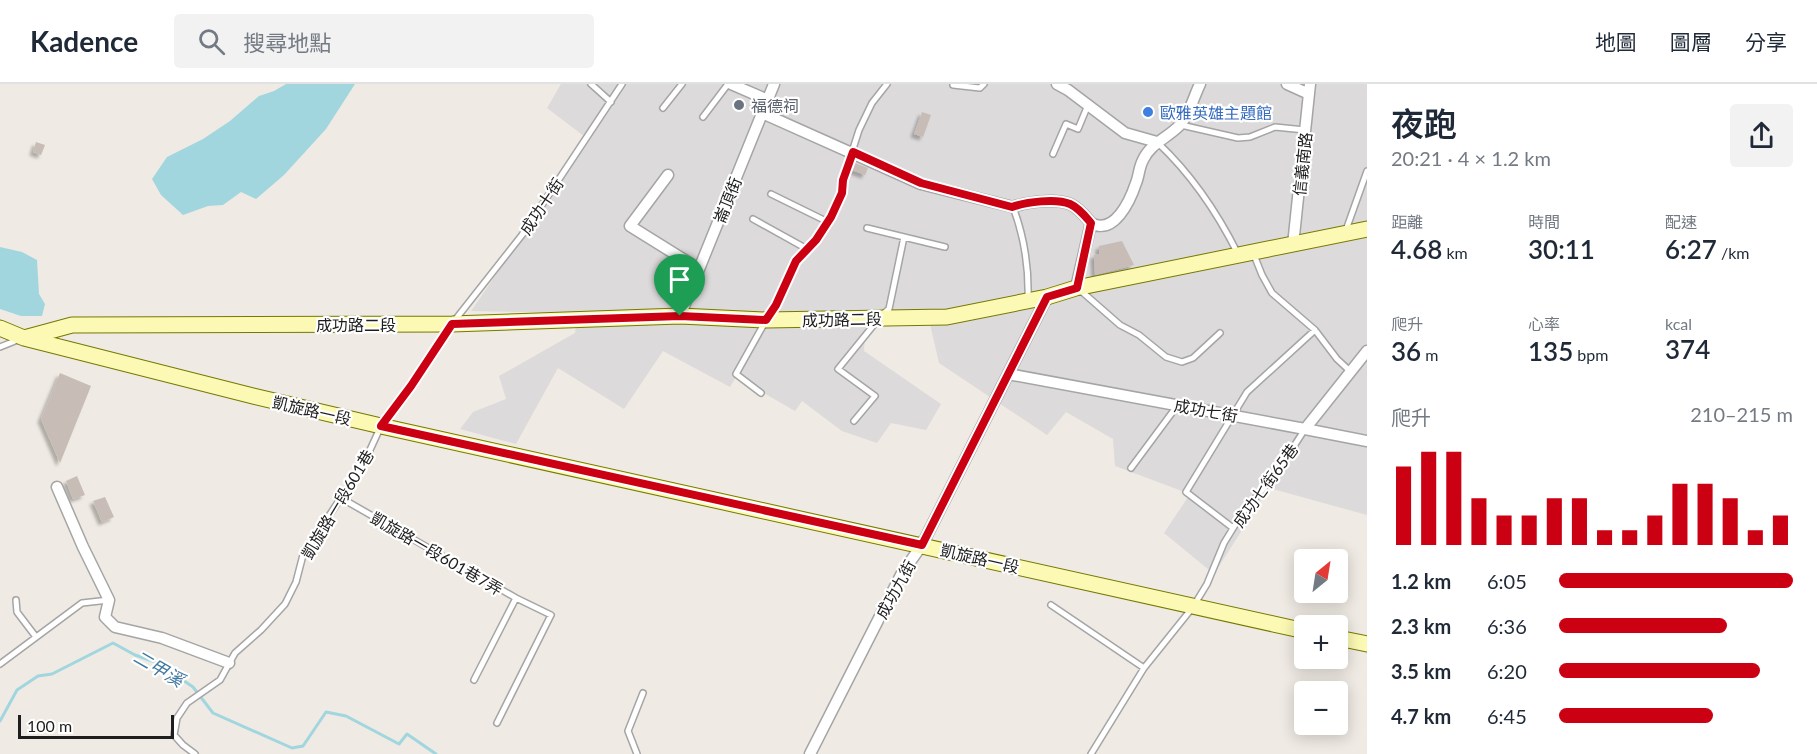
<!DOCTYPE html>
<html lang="zh-TW">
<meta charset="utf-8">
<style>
:root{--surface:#fff;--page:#f2f2f3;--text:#1f2937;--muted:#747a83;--line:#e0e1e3;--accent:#cb0012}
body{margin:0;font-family:Lato,"Noto Sans TC",sans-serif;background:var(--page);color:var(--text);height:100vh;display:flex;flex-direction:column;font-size:22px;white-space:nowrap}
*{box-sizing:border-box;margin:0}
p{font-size:20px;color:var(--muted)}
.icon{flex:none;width:33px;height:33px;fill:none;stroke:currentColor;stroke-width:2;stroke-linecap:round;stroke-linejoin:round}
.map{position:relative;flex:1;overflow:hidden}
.panel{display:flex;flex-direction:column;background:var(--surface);width:450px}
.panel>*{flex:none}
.needle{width:39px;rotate:30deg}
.buttons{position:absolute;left:1294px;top:465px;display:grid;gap:12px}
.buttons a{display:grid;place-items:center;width:54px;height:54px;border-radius:6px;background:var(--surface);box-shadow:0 3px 15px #0003;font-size:30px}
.scale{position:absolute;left:18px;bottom:15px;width:156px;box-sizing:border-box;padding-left:6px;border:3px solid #1e1e1e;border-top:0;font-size:16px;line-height:21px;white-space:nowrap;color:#1e1e1e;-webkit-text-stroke:4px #fff;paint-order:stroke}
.pin{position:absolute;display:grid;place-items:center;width:51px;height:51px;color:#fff;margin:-62px -26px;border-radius:50% 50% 50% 0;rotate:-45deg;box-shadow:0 0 6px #0007}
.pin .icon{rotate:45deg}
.round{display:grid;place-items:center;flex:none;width:63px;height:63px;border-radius:6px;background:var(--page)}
.head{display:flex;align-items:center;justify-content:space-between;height:102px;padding:0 24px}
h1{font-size:33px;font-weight:600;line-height:45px}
.figures{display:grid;grid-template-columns:repeat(3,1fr);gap:9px;height:102px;padding:6px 24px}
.figures div{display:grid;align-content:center}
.figures b{font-size:26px;font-weight:600}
.figures small{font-size:16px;font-weight:400}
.figures p{font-size:16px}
.chart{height:168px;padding:12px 24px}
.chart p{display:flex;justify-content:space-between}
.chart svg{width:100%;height:108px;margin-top:6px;stroke:var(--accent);stroke-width:6}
ul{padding:0 24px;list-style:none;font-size:20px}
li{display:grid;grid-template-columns:96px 72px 1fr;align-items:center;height:45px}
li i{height:15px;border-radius:8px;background:var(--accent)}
header{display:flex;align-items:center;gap:36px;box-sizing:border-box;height:84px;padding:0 30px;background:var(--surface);border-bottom:2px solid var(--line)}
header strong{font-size:28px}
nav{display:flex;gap:33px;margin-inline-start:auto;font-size:21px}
.search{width:420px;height:54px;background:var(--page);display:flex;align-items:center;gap:15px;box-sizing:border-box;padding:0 21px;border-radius:6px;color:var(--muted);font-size:22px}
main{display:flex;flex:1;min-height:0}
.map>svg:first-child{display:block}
.residential{fill:#dcdadb}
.water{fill:#a1d6df}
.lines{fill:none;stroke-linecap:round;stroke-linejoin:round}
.stream{stroke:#a1d6df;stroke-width:3}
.building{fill:#c7bcb6;filter:url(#shadow)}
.lane-casing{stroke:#a5a5a5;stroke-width:8}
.street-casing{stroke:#a5a5a5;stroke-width:13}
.secondary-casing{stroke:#767901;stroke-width:17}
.lane{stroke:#fff;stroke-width:5}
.street{stroke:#fff;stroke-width:10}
.secondary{stroke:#fcf9b4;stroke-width:15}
.route-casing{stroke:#fff;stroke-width:12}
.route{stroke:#cb0012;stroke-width:8}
.worship-dot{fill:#6b7280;stroke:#fff;stroke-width:2}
.shop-dot{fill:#3f7fe0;stroke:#fff;stroke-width:2}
.labels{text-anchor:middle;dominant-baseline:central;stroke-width:4.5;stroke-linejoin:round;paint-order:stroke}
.worship-label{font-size:16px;fill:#5b616d;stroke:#fff;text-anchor:start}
.shop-label{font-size:16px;fill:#366cbe;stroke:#fff;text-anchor:start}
.street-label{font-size:16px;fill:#1e1e1e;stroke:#fff}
.water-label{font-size:18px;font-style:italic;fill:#4179a1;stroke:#fff}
</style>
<header>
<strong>Kadence</strong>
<div class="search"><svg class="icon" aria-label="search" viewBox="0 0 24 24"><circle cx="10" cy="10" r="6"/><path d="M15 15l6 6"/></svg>搜尋地點</div>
<nav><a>地圖</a><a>圖層</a><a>分享</a></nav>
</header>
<main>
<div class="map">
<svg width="1367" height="670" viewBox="0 0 1367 670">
<defs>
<filter id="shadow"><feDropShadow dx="-3.5" dy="3.5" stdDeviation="1.5" flood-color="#0004"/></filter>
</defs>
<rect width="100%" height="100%" fill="#efeae3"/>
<path class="residential" d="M561 0H1367V431L1269 404 1214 490 1164 449 1190 410 1115 382 1113 355 1066 328 1047 351 939 279 927 227 866 230 864 267 941 320 926 346 891 339 877 359 842 347 802 317 795 327 736 293 730 303 663 267 624 325 558 284 516 360 460 345 473 328 506 315 499 292 575 249 578 229 471 227 589 56 547 24Z"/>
<path class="water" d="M286 0H355L326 45 284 91 256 115 241 108 223 121 208 122 183 131 161 111 152 95 167 73 203 55 230 37 259 12 274 7Z
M0 163 22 168 37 176 39 210 45 220 42 232H21L0 225Z"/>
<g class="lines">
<path class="stream" d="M0 637 17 606 38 592 52 590 113 559 135 571 158 579 193 603 213 629 292 664 303 662 326 628 346 632 399 660 407 650 436 670"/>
</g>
<path class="building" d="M922 28 931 31 923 53 914 50Z
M36 58 45 61 41 71 33 68Z
M852 78 868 84 865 91 849 85Z
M1122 157 1134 181 1095 191 1094 171 1099 170V162Z
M60 289 91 302 60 379 41 335Z
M77 392 85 411 73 415 66 397Z
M105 413 114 433 102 438 93 417Z"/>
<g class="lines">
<defs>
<path id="lane" d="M591 0 611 18
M953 1 980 4 984 0
M663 24 682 0
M703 33 728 0
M1181 41 1238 54 1250 53 1275 43 1305 46
M1158 59C1191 90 1218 130 1238 170
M1053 70 1066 40 1078 45 1088 21
M771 110 828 138
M1013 123C1024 152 1029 184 1028 216
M753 135 807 165
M867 144 945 163
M1346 146 1367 87
M1254 171 1262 191 1272 209 1315 246 1337 275 1351 288
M1080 206 1120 241 1139 251 1166 273 1182 278 1193 274 1220 249
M883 230 889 225 904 153
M455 236 522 151 622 0
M0 263 20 255
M761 309 736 290 769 231 776 221 796 177 816 156 831 133 842 109 843 96 859 46 872 19 887 0
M854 337 875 312 838 285 877 237
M1131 384 1177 322
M341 414 516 514 551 531 497 639
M1233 444 1186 408 1247 308 1315 246
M16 516 17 528 36 553
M1051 521 1144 584
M0 580 82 519 109 516
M474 596 516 514
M195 670 183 661 174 651 177 634 187 619 220 596 235 569 261 546 285 520 296 498 303 471 364 379 381 342 411 302 450 243
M637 670 628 647 643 609
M1091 670 1144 584 1193 523 1207 500 1224 459 1243 428 1276 390 1305 345"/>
<path id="street" d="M731 0 768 16
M1057 0 1068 6 1125 49 1157 58
M1287 0 1309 10
M762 29 921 100 1013 123C1026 118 1056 114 1070 120 1079 124 1085 132 1091 139
M668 91 630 142 699 185
M1293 161 1310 0
M1076 204 1091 139C1114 152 1130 117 1136 99 1139 92 1139 83 1143 76 1150 60 1167 54 1179 42 1189 32 1194 12 1200 0
M680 232 774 0
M1008 290 1305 345 1367 267
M1305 345 1367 357
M57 403 83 463 109 516 105 533 115 543 162 554 229 579
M810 670 902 489 922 461 1047 213"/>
<path id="secondary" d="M0 244 24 254 253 312 381 342 1305 547
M24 254 72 241 452 240 680 232 766 236 947 233 1047 213 1076 204 1367 145
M1338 554 1367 560"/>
</defs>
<use href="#lane" class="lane-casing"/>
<use href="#street" class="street-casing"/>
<use href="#secondary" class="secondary-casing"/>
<use href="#lane" class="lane"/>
<use href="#street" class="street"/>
<use href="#secondary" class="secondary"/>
</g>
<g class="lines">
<defs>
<path id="route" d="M853 68 921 99 1012 123C1026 118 1056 114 1070 120 1079 124 1085 132 1091 139L1077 204 1047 213 922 461 381 342 411 302 452 240 680 232 766 236 776 221 796 177 816 156 831 133 842 109 843 96Z"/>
</defs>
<use href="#route" class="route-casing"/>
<use href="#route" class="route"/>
</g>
<circle class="worship-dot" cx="739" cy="21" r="6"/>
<circle class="shop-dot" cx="1148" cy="28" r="6"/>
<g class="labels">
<g class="worship-label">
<text x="751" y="21">福德祠</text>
</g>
<g class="shop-label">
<text x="1160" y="28">歐雅英雄主題館</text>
</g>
<g class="street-label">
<text transform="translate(1302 80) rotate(-84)">信義南路</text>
<text transform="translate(727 116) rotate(-68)">崙頂街</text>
<text transform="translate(541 122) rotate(-56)">成功十街</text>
<text transform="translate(842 235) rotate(-1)">成功路二段</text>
<text x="356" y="240">成功路二段</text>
<text transform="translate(312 326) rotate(13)">凱旋路一段</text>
<text transform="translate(1206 326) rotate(10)">成功七街</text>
<text transform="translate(1265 401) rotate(-54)">成功七街65巷</text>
<text transform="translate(337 420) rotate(-59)">凱旋路一段601巷</text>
<text transform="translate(437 469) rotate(30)">凱旋路一段601巷7弄</text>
<text transform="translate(980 474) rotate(13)">凱旋路一段</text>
<text transform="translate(895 505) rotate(-61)">成功九街</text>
</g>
<g class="water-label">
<text transform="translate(159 584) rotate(30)">二甲溪</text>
</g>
</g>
</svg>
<div class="buttons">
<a><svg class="needle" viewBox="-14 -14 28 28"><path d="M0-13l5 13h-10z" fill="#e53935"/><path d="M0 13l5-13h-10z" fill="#747a83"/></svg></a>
<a>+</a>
<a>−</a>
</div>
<div class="scale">100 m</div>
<div class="pin" style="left:680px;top:232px;background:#1e9e55"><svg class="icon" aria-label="arrive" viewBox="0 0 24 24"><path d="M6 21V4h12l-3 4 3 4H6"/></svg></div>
</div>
<section class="panel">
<div class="head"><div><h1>夜跑</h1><p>20:21 · 4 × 1.2 km</p></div><a class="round"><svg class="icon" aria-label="share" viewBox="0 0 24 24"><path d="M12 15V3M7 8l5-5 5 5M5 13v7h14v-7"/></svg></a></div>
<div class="figures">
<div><p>距離</p><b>4.68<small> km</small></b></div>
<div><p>時間</p><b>30:11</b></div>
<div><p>配速</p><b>6:27<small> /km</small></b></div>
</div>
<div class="figures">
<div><p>爬升</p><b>36<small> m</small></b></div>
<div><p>心率</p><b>135<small> bpm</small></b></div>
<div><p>kcal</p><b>374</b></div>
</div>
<div class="chart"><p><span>爬升</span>210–215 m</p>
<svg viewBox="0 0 160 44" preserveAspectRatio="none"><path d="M5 44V12M15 44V6M25 44V6M35 44V25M45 44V32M55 44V32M65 44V25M75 44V25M85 44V38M95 44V38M105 44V32M115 44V19M125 44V19M135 44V25M145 44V38M155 44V32"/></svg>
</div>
<ul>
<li><b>1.2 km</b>6:05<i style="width:100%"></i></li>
<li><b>2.3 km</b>6:36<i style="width:72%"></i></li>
<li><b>3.5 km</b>6:20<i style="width:86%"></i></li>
<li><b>4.7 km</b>6:45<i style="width:66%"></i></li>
</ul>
</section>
</main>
